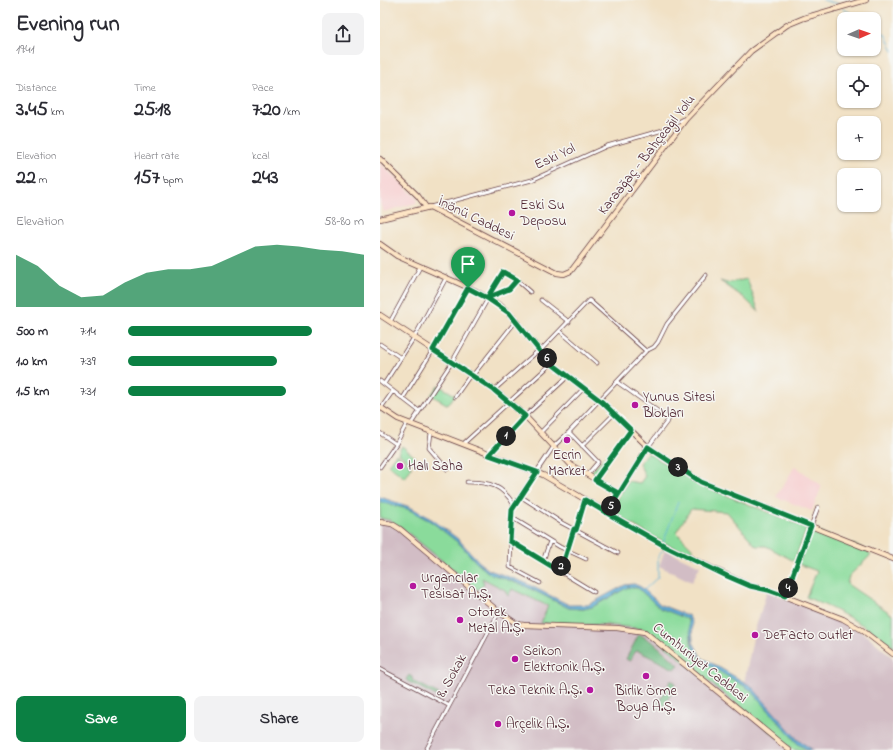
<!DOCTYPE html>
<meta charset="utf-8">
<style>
:root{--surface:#fff;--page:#f2f2f3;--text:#2b2b33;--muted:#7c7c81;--accent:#0b8043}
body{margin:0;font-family:"Indie Flower",sans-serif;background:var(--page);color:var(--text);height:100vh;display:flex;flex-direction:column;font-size:15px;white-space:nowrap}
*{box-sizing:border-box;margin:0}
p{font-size:13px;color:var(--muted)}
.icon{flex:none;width:22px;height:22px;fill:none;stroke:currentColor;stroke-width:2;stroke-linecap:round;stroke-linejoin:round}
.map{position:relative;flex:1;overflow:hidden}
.details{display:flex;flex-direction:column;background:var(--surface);width:380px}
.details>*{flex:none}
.needle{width:26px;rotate:88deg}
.tools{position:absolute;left:457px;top:12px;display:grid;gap:8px}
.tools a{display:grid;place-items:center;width:44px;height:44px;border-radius:8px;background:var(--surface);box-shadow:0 1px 3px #0004;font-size:20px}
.pin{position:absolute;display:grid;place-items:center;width:34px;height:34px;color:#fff;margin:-41px -17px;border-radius:50% 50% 50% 0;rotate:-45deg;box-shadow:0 0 4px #0007}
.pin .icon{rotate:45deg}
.km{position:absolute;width:20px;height:20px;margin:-10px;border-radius:50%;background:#222;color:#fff;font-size:11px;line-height:20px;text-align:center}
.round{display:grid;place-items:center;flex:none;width:42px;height:42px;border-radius:8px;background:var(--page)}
.head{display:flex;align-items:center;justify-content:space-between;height:68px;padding:0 16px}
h1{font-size:22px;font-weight:700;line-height:30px}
.metrics{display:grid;grid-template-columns:repeat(3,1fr);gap:6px;height:68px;padding:4px 16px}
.metrics div{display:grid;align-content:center}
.metrics b{font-size:20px;font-weight:700}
.metrics small{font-size:11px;font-weight:400}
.metrics p{font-size:11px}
.chart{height:112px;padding:8px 16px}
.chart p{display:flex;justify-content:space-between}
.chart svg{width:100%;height:72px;margin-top:4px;fill:var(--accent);opacity:.7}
.primary-button{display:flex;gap:8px;margin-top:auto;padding:8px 16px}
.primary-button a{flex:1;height:46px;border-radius:8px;background:var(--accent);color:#fff;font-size:16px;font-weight:700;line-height:46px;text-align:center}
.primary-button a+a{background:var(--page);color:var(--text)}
ul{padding:0 16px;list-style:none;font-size:13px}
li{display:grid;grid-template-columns:64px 48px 1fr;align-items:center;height:30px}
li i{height:10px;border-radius:5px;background:var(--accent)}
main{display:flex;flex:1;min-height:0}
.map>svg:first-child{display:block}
.built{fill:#f7cfd0}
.industrial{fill:#d2bdc5}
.green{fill:#8adb9b;stroke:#6a7d63}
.forest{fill:#6fbb83;stroke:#5c6d57}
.water{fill:#60b3db;stroke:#556983}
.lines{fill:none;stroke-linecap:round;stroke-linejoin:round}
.stream{stroke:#60b3db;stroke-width:1}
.street-casing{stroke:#633c42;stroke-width:4.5}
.secondary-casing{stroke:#633c42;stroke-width:6}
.street{stroke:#fff;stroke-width:3}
.secondary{stroke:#fde5c5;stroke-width:4.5}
.route-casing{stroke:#fff;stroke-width:8}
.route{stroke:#0b8043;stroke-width:5}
.poi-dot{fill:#b5179e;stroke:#f6f6f2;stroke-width:1.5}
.labels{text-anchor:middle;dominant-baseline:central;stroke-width:3;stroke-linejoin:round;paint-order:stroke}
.street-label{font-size:14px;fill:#4a1f2b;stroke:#f6f6f2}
.poi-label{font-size:14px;fill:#4a1f2b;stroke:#f6f6f2;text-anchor:start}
</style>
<main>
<section class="details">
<div class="head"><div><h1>Evening run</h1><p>19:41</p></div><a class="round"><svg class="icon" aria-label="share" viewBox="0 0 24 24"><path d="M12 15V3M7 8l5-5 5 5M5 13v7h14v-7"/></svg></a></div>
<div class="metrics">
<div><p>Distance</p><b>3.45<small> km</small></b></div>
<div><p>Time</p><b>25:18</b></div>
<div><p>Pace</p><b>7:20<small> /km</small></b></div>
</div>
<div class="metrics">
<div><p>Elevation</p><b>22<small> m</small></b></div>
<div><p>Heart rate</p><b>157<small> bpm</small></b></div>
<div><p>kcal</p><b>243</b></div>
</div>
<div class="chart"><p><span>Elevation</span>58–80 m</p>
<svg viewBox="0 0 160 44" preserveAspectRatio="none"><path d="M0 44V12L10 19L20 31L30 38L40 37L50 29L60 23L70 21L80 21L90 19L100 13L110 7L120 6L130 7L140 9L150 10L160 12V44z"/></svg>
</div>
<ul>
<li><b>500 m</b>7:14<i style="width:78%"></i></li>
<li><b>1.0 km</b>7:39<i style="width:63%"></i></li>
<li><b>1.5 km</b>7:31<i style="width:67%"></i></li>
</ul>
<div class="primary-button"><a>Save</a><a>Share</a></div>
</section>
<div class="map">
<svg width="513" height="750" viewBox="0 0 513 750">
<rect width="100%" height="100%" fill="#f6f6f2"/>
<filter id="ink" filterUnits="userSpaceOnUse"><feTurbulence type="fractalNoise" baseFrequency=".025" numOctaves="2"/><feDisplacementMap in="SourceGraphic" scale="8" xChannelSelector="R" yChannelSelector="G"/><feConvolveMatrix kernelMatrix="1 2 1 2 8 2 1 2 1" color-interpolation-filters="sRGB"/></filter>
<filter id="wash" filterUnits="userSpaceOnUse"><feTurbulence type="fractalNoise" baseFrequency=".012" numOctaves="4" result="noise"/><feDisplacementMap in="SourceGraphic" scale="16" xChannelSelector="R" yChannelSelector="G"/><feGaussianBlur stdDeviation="0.9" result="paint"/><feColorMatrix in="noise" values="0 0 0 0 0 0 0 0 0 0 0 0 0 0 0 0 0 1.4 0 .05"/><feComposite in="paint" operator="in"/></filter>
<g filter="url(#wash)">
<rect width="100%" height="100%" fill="#f1e1c5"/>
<path class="built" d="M0 163 37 198 36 203 3 212 0 203Z
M415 466 441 485V488L432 511 396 497Z"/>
<path class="industrial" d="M0 512 86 567 179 610 232 616 242 599 306 652 363 688 374 633 387 591 469 624 488 636 513 658V750H0Z
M285 550 320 566 312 582 279 566Z"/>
<path class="green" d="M367 279 379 312 363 297 340 281 347 283Z
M58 385 75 395 68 405 51 395Z
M22 446 35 457 30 463 18 453Z
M232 449 233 450 215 477 209 474Z
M268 453 321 485 427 528 414 561 386 546H376L347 512 311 509 296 532 312 548 316 557 284 543 230 512 248 481 260 483 265 476 259 463Z
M16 454 32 467 25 478 8 465Z
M0 502 28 509 52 522 80 544 97 563 109 573 143 585 189 608 203 609 212 607 248 587 258 588 280 608 306 618 310 624 311 643 319 658 371 690 418 744 428 750H413L264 629 227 625 161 623 168 606 132 589 128 596 125 590 102 578 104 584 98 590 21 527 9 520 0 518Z
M433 530 483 548 491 555 469 576 467 584 513 615V647C483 623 461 612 426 597L437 571 418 564 431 531Z"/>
<path class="forest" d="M259 634 274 643 299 665 294 669 258 651 255 652 250 661 246 659Z
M29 675 32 677 33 681 59 694 58 697 27 681 26 679Z
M291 680 296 683 283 709 277 706Z"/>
<path class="water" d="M0 497 30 507 53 520 78 539 102 565 109 570 143 582 189 605H208L245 585 254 584 261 587 281 605 309 616 312 623 313 642 321 657 371 686 418 740 433 750H428L418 744 371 690 325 663 313 648 308 619 280 608 258 588 248 587 212 607 203 609 189 608 143 585 109 573 97 563 80 544 52 522 28 509 0 502Z"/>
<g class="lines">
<path class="stream" d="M443 0 458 4
M463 9 484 19
M494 28 505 34 513 51
M283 543 298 502
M264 590 278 577V557L283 550"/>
</g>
</g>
<g filter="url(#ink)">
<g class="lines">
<defs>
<path id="street" d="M50 207 152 180 227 146 283 130 304 119
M107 298 129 289 137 280
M161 300 189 322
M10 322 40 267
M180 331 217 363
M0 344 21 358
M160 351 209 300 266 351
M93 375 136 321
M0 381 39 411
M237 382 289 419 268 447
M4 384 35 336 66 278
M114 390 159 350
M75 397 91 374
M23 398 53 350 88 288
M1 408 13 391
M31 424 72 362 123 272 133 277 150 292
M161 432 204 388
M189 432 218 462 207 475
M0 433 16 444
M51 433 49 448 67 469
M83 444 172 363
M202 446 234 414
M109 455 145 416 184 380 187 375
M0 467 16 444 27 423
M215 480 251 430
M87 482C110 482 122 485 134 505
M140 496 182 523 238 553
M131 517 180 547 206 559
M196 530 205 499
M130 541 214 592
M163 561 170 541
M178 570 184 561 194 529
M160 583 130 567 132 510 140 496 174 446 189 432 266 351 274 347 278 342 287 324 326 275
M405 596 438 507
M0 669 68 705
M46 750 119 612"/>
<path id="secondary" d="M0 159 38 196 46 207
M0 219 50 207 177 273 184 274 191 271 306 119 371 51 407 25 424 18 486 0
M0 244 17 256 96 291 121 306 129 313 167 360 222 402 268 447 321 482 513 559
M0 315 117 392 145 416 191 465 238 493
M0 407 18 419 163 475 285 546 370 586 388 590 463 619 482 630 513 654
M227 513 268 447
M0 522 12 524 20 529 119 612 137 624 144 625 237 628 265 632 409 750"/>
</defs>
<use href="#street" class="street-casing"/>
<use href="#secondary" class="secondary-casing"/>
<use href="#street" class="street"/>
<use href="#secondary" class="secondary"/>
</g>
</g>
<g class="lines" filter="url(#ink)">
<defs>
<path id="route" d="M88 288 53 350 114 390 145 416 109 455 157 472 132 510 130 541 178 570 184 561 194 529 196 530 205 500 227 513 268 447 321 482 431 526 405 596 388 590 370 586 347 576 285 546 227 513 238 493 215 480 251 430 222 402 167 360 129 313 107 298 129 289 137 280 123 272 107 298 88 288"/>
</defs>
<use href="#route" class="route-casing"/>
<use href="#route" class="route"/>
</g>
<g class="poi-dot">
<circle cx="132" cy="213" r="4"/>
<circle cx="255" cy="405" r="4"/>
<circle cx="187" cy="440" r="4"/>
<circle cx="20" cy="466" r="4"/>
<circle cx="33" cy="586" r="4"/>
<circle cx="80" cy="620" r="4"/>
<circle cx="375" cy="635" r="4"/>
<circle cx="135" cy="659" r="4"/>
<circle cx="266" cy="676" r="4"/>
<circle cx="210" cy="690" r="4"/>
<circle cx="118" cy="724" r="4"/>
</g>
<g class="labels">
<g class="street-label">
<text transform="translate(267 155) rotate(-52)">Karaağaç - Bahçeağıl Yolu</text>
<text transform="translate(175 157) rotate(-25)">Eski Yol</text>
<text transform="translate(96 219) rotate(26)">İnönü Caddesi</text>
<text transform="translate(320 663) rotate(39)">Cumhuriyet Caddesi</text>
<text transform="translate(72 676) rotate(-61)">8. Sokak</text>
</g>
<g class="poi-label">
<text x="140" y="205">Eski Su<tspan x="140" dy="16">Deposu</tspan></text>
<text x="263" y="397">Yunus Sitesi<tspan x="263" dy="16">Blokları</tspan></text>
<text x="187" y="455" text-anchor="middle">Ecrin<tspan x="187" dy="16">Market</tspan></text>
<text x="28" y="466">Halı Saha</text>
<text x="41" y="578">Urgancılar<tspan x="41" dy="16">Tesisat A.Ş.</tspan></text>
<text x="88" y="612">Ototek<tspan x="88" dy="16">Metal A.Ş.</tspan></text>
<text x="383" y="635">DeFacto Outlet</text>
<text x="143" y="651">Seikon<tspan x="143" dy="16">Elektronik A.Ş.</tspan></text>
<text x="202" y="690" text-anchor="end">Teka Teknik A.Ş.</text>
<text x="266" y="691" text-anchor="middle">Birlik Örme<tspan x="266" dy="16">Boya A.Ş.</tspan></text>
<text x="126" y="724">Arçelik A.Ş.</text>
</g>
</g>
</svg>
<div class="tools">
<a><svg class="needle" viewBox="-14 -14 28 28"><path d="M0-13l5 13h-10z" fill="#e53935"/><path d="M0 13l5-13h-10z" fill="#7c7c81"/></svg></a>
<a><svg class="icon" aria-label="locate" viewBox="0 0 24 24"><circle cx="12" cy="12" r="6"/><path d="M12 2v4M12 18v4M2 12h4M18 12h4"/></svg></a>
<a>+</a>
<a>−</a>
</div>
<div class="pin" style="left:88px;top:288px;background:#1e9e55"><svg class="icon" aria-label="arrive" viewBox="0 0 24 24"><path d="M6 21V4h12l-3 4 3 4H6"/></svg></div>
<b class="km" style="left:126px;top:436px">1</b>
<b class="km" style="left:181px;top:566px">2</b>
<b class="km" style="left:298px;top:467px">3</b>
<b class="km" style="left:408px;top:588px">4</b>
<b class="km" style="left:231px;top:506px">5</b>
<b class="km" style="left:167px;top:358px">6</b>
</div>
</main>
